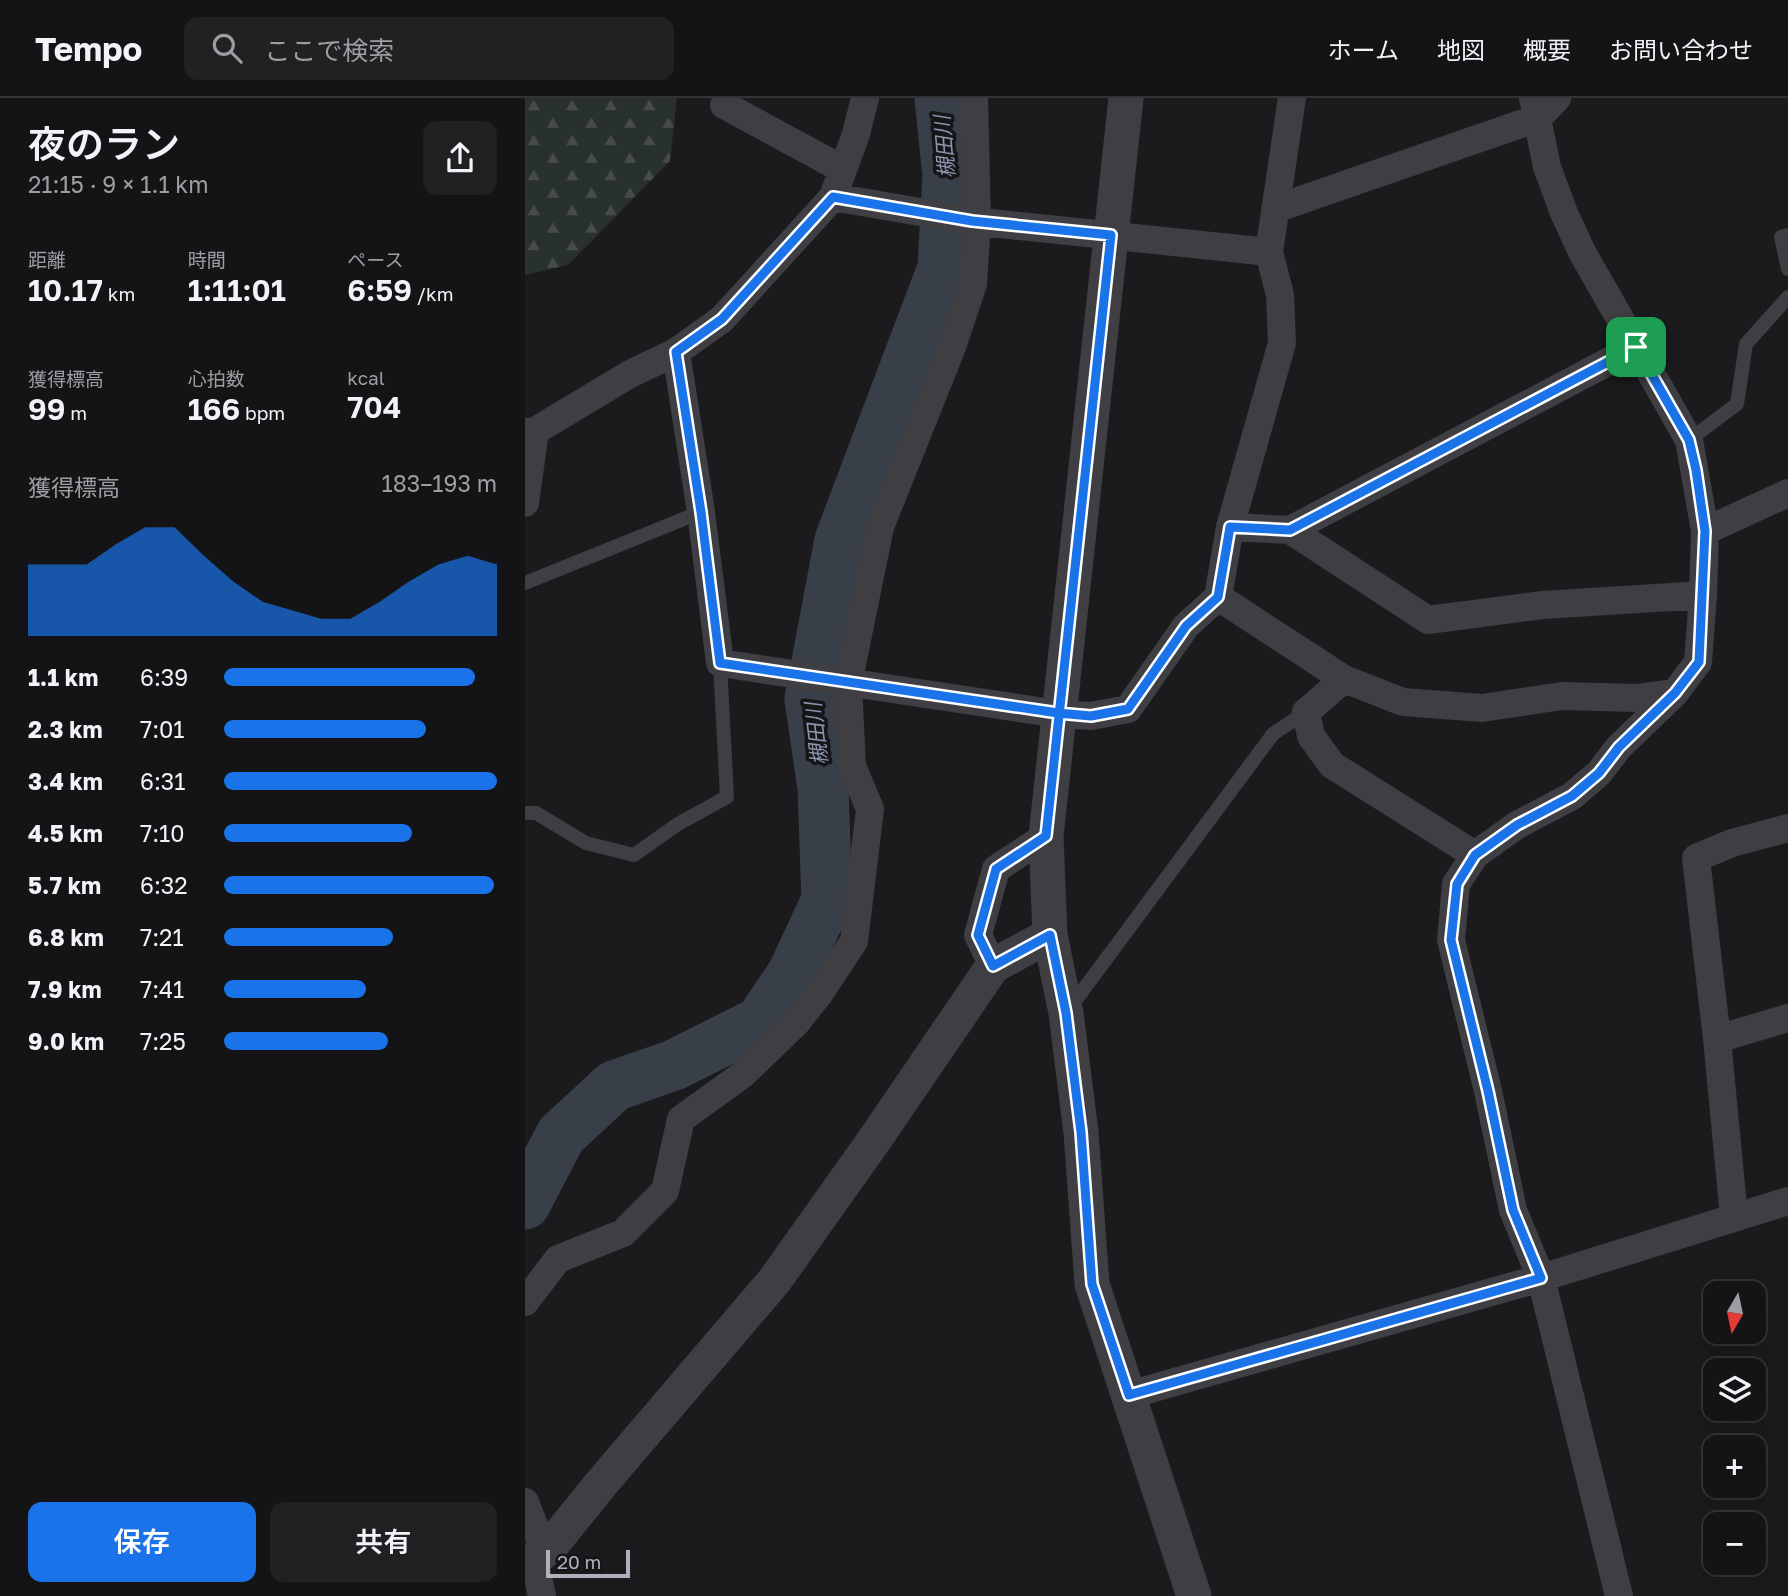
<!DOCTYPE html>
<html lang="ja">
<meta charset="utf-8">
<style>
:root{--surface:#141416;--page:#212123;--text:#f1f3f6;--muted:#9d9ea1;--line:#333335;--accent:#1a73e8}
body{margin:0;font-family:"Golos Text","Noto Sans JP",sans-serif;background:var(--page);color:var(--text);height:100vh;display:flex;flex-direction:column;font-size:26px;white-space:nowrap}
*{box-sizing:border-box;margin:0}
p{font-size:23px;color:var(--muted)}
.icon{flex:none;width:38px;height:38px;fill:none;stroke:currentColor;stroke-width:2;stroke-linecap:round;stroke-linejoin:round}
.map{position:relative;flex:1;overflow:hidden}
.drawer{display:flex;flex-direction:column;background:var(--surface);width:525px}
.drawer>*{flex:none}
.needle{width:46px;rotate:189deg}
.tools{position:absolute;left:1178px;top:1183px;display:grid;gap:14px}
.tools a{display:grid;place-items:center;width:63px;height:63px;border-radius:14px;background:var(--surface);box-shadow:0 7px 28px #0002,0 0 0 2px var(--line);font-size:35px}
.scale{position:absolute;left:21px;bottom:18px;width:84px;box-sizing:border-box;padding-left:7px;border:4px solid #afb0bb;border-top:0;font-size:19px;line-height:24px;white-space:nowrap;color:#afb0bb;-webkit-text-stroke:5px #161618;paint-order:stroke}
.pin{position:absolute;display:grid;place-items:center;width:60px;height:60px;color:#fff;margin:-30px;border-radius:14px;box-shadow:0 4px 10px #0006}
.round{display:grid;place-items:center;flex:none;width:74px;height:74px;border-radius:14px;background:var(--page)}
.headline{display:flex;align-items:center;justify-content:space-between;height:119px;padding:0 28px}
h1{font-size:38px;font-weight:600;line-height:52px}
.stats{display:grid;grid-template-columns:repeat(3,1fr);gap:10px;height:119px;padding:7px 28px}
.stats div{display:grid;align-content:center}
.stats b{font-size:30px;font-weight:600}
.stats small{font-size:19px;font-weight:400}
.stats p{font-size:19px}
.chart{height:196px;padding:14px 28px}
.chart p{display:flex;justify-content:space-between}
.chart svg{width:100%;height:126px;margin-top:7px;fill:var(--accent);opacity:.7}
.cta{display:flex;gap:14px;margin-top:auto;padding:14px 28px}
.cta a{flex:1;height:80px;border-radius:14px;background:var(--accent);color:#fff;font-size:28px;font-weight:600;line-height:80px;text-align:center}
.cta a+a{background:var(--page);color:var(--text)}
ul{padding:0 28px;list-style:none;font-size:23px}
li{display:grid;grid-template-columns:112px 84px 1fr;align-items:center;height:52px}
li i{height:18px;border-radius:9px;background:var(--accent)}
header{display:flex;align-items:center;gap:42px;box-sizing:border-box;height:98px;padding:0 35px;background:var(--surface);border-bottom:2px solid var(--line)}
header strong{font-size:33px}
nav{display:flex;gap:38px;margin-inline-start:auto;font-size:24px}
.search{width:490px;height:63px;background:var(--page);display:flex;align-items:center;gap:18px;box-sizing:border-box;padding:0 24px;border-radius:14px;color:var(--muted);font-size:26px}
main{display:flex;flex:1;min-height:0}
.map>svg:first-child{display:block}
.forest{fill:url(#forest-firs)}
.lines{fill:none;stroke-linecap:round;stroke-linejoin:round}
.river{stroke:#393f49;stroke-width:51}
.service{stroke:#3f3e43;stroke-width:14}
.minor{stroke:#3f3e43;stroke-width:28}
.tertiary{stroke:#3f3e43;stroke-width:35}
.route-casing{stroke:#fff;stroke-width:14}
.route{stroke:#1a73e8;stroke-width:9}
.labels{text-anchor:middle;dominant-baseline:central;stroke-width:7;stroke-linejoin:round;paint-order:stroke}
.water-label{font-size:21px;font-style:italic;fill:#8b97b1;stroke:#161618}
</style>
<header>
<strong>Tempo</strong>
<div class="search"><svg class="icon" aria-label="search" viewBox="0 0 24 24"><circle cx="10" cy="10" r="6"/><path d="M15 15l6 6"/></svg>ここで検索</div>
<nav><a>ホーム</a><a>地図</a><a>概要</a><a>お問い合わせ</a></nav>
</header>
<main>
<section class="drawer">
<div class="headline"><div><h1>夜のラン</h1><p>21:15 · 9 × 1.1 km</p></div><a class="round"><svg class="icon" aria-label="share" viewBox="0 0 24 24"><path d="M12 15V3M7 8l5-5 5 5M5 13v7h14v-7"/></svg></a></div>
<div class="stats">
<div><p>距離</p><b>10.17<small> km</small></b></div>
<div><p>時間</p><b>1:11:01</b></div>
<div><p>ペース</p><b>6:59<small> /km</small></b></div>
</div>
<div class="stats">
<div><p>獲得標高</p><b>99<small> m</small></b></div>
<div><p>心拍数</p><b>166<small> bpm</small></b></div>
<div><p>kcal</p><b>704</b></div>
</div>
<div class="chart"><p><span>獲得標高</span>183–193 m</p>
<svg viewBox="0 0 160 44" preserveAspectRatio="none"><path d="M0 44V19L10 19L20 19L30 12L40 6L50 6L60 16L70 25L80 32L90 35L100 38L110 38L120 32L130 25L140 19L150 16L160 19V44z"/></svg>
</div>
<ul>
<li><b>1.1 km</b>6:39<i style="width:92%"></i></li>
<li><b>2.3 km</b>7:01<i style="width:74%"></i></li>
<li><b>3.4 km</b>6:31<i style="width:100%"></i></li>
<li><b>4.5 km</b>7:10<i style="width:69%"></i></li>
<li><b>5.7 km</b>6:32<i style="width:99%"></i></li>
<li><b>6.8 km</b>7:21<i style="width:62%"></i></li>
<li><b>7.9 km</b>7:41<i style="width:52%"></i></li>
<li><b>9.0 km</b>7:25<i style="width:60%"></i></li>
</ul>
<div class="cta"><a>保存</a><a>共有</a></div>
</section>
<div class="map">
<svg width="1263" height="1498" viewBox="0 0 1263 1498">
<defs>
<pattern id="forest-firs" width="22" height="20" patternUnits="userSpaceOnUse" patternTransform="scale(1.75)"><rect width="22" height="20" fill="#29312d"/><path d="M5 1l3.5 6h-7zM16 11l3.5 6h-7z" fill="#464c4a"/></pattern>
</defs>
<rect width="100%" height="100%" fill="#1b1b1d"/>
<path class="forest" d="M0 0H152L145 63 43 167 0 177Z"/>
<g class="lines">
<path class="river" d="M0 1106 36 1037 89 988 149 967 235 924 267 877 302 802 298 690 285 601 315 442 418 170 423 77 415 0"/>
<path class="service" d="M1263 137 1256 139 1263 171
M1164 342 1212 306 1221 246 1263 199
M0 485 176 414
M0 715H11L61 745 109 757 153 726 202 699 195 565
M544 911 748 636 781 614"/>
<path class="minor" d="M1008 0 1022 69 1039 115 1057 154 1164 342 1180 433 1178 497 1173 564 1150 595 1094 649 1074 675 1047 698 992 727 950 757 931 786 926 842 963 993 988 1112 1016 1180 1094 1498
M199 7 317 71
M308 99 447 123 744 154
M750 111 1013 20 1032 0
M151 254 176 414 195 565 533 616 566 618 603 611 661 528 693 499 705 429 757 245 755 197 744 154 767 0
M0 334 10 333 105 276 151 254 197 221 308 99 331 36 340 0
M0 405 10 333
M705 429 765 432 1111 249
M765 432 903 522 1018 507 1178 497
M1180 433 1263 395
M693 499 819 581
M950 757 807 667 786 638 781 614 819 581 878 604 957 610 1037 598 1112 600 1150 595
M468 868 453 837 471 771 521 738
M1192 941 1263 920
M1209 1119 1192 941 1171 760 1207 745 1263 730
M0 1204 33 1161 98 1135 140 1093 156 1021 217 977 271 925 294 896 329 843 345 711 327 668 323 586 355 429 427 249 448 186 452 124 449 0
M604 1297 1016 1180 1263 1103
M0 1404 19 1453
M9 1462 17 1498"/>
<path class="tertiary" d="M601 0 521 738 525 837 541 915 556 1034 567 1186 669 1498
M0 1465 9 1462 29 1444 75 1387 250 1182 350 1041 468 868 525 837"/>
</g>
<g class="lines">
<defs>
<path id="route" d="M1111 249 765 432 705 429 693 499 661 528 603 611 566 618 533 615 195 565 176 414 151 254 197 221 308 99 447 123 586 137 521 738 471 771 453 837 468 868 525 837 541 915 556 1034 567 1186 604 1297 1016 1180 988 1112 963 993 926 842 932 786 950 757 992 727 1047 698 1074 675 1094 649 1150 595 1174 564 1180 433 1171 372 1164 342 1111 249"/>
</defs>
<use href="#route" class="route-casing"/>
<use href="#route" class="route"/>
</g>
<g class="labels">
<g class="water-label">
<text transform="translate(419 49) rotate(-95)">槻田川</text>
<text transform="translate(291 636) rotate(-97)">槻田川</text>
</g>
</g>
</svg>
<div class="tools">
<a><svg class="needle" viewBox="-14 -14 28 28"><path d="M0-13l5 13h-10z" fill="#e53935"/><path d="M0 13l5-13h-10z" fill="#9d9ea1"/></svg></a>
<a><svg class="icon" aria-label="layers" viewBox="0 0 24 24"><path d="M12 4l9 5-9 5-9-5zM3 14l9 5 9-5"/></svg></a>
<a>+</a>
<a>−</a>
</div>
<div class="scale">20 m</div>
<div class="pin" style="left:1111px;top:249px;background:#1e9e55"><svg class="icon" aria-label="arrive" viewBox="0 0 24 24"><path d="M6 21V4h12l-3 4 3 4H6"/></svg></div>
</div>
</main>
